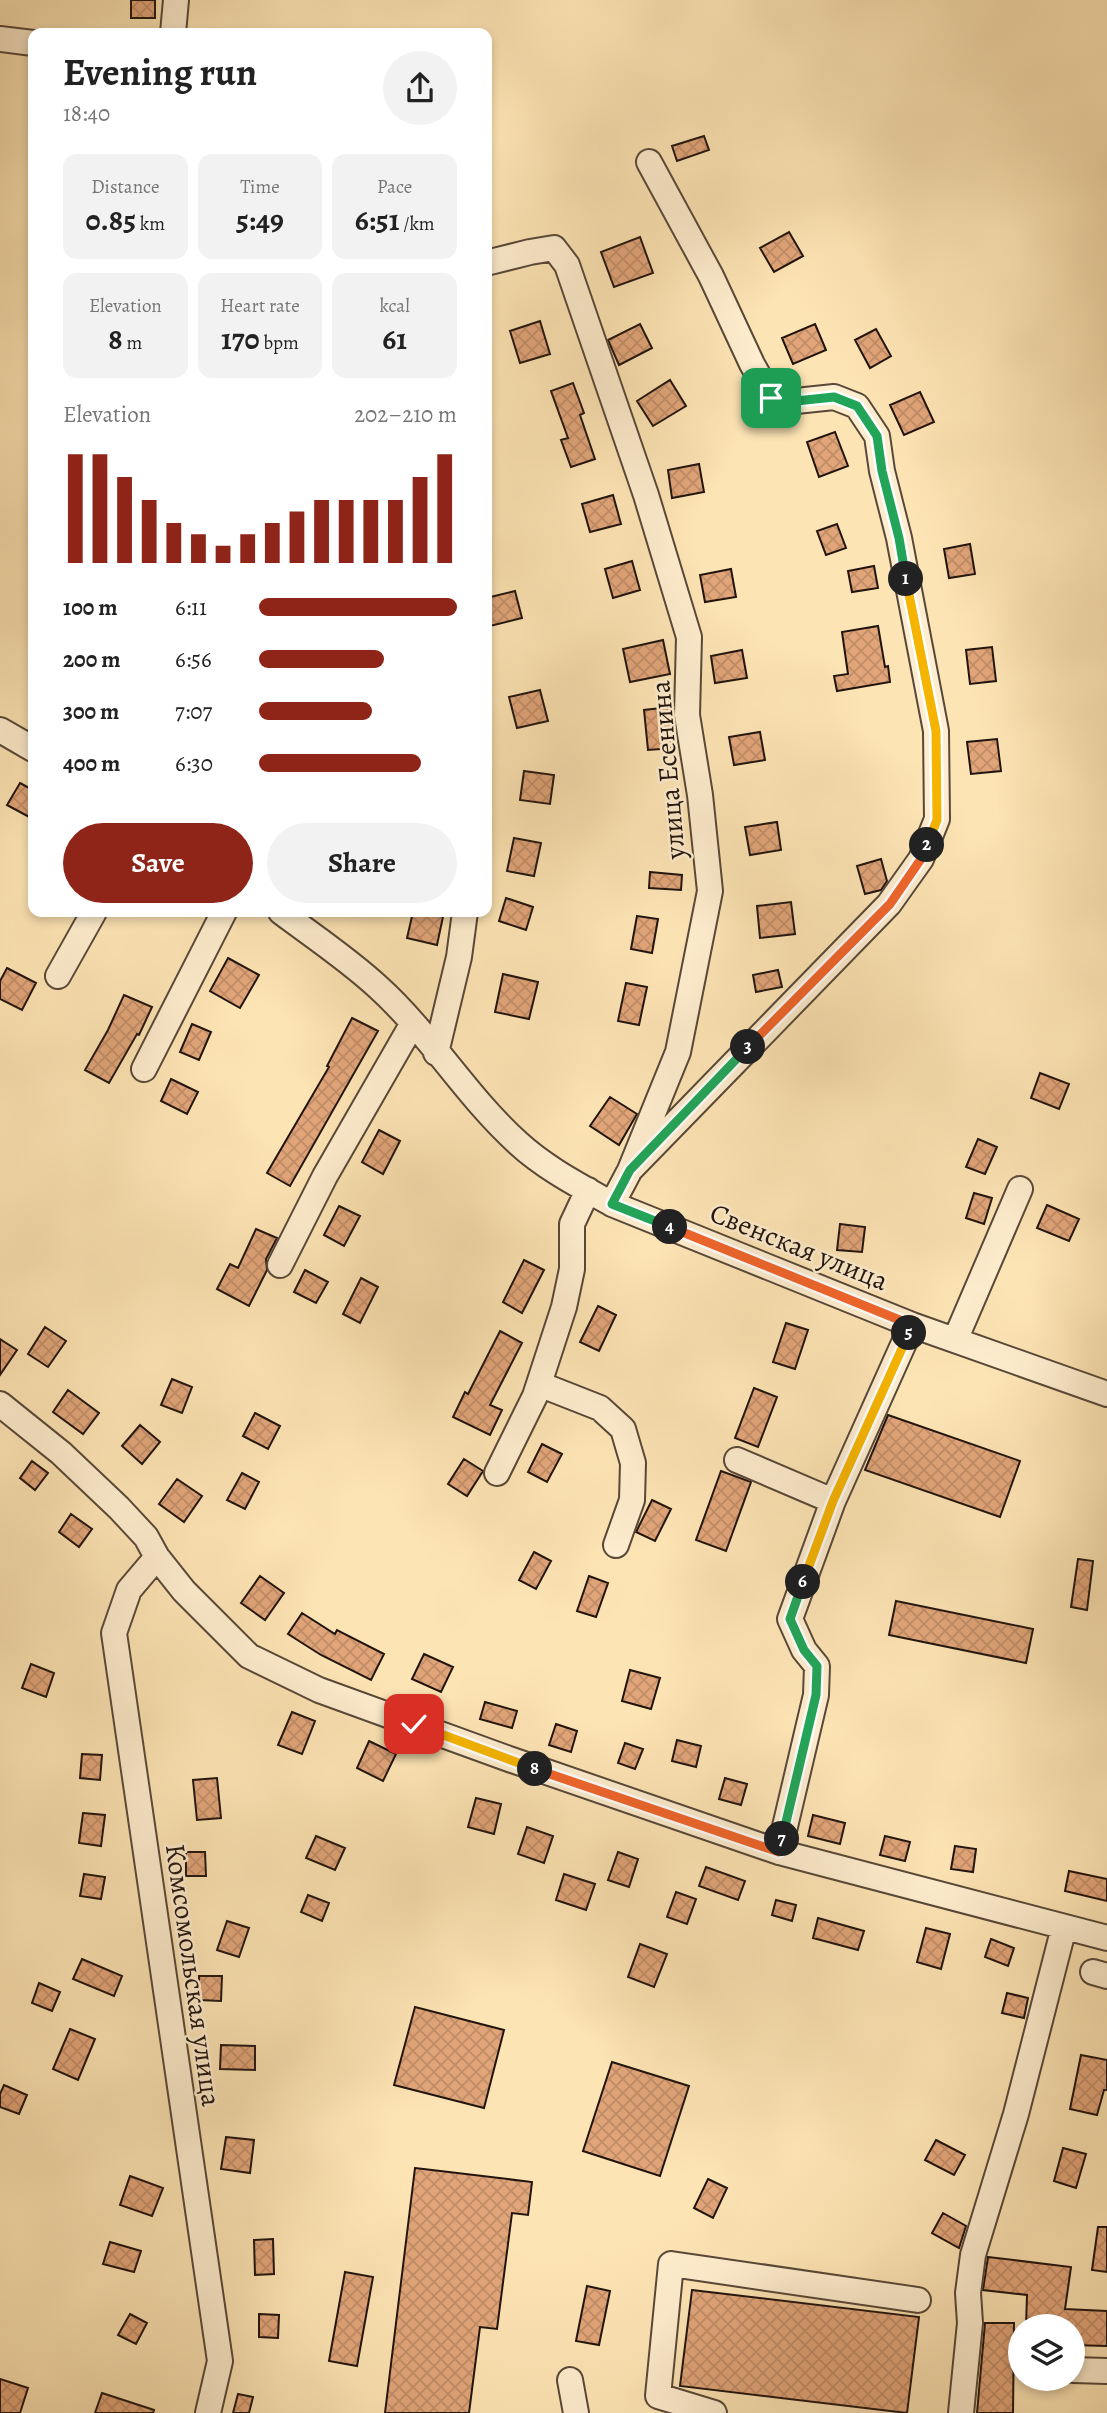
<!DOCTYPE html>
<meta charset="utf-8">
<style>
:root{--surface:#fff;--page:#f2f2f2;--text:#222;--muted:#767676;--accent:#8f2418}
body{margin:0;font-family:Alegreya,serif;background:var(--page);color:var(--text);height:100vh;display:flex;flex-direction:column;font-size:26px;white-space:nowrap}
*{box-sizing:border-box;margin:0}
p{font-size:23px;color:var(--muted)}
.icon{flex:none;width:38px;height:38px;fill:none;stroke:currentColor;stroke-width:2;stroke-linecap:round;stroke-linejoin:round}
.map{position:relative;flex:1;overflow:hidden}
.sheet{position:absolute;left:28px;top:28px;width:464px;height:889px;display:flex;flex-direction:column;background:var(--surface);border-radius:14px;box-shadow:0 4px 10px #0003}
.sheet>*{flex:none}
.tools{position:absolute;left:1008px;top:2314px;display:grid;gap:14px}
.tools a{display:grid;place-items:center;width:77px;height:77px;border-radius:50%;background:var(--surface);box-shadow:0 4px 10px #0003;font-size:35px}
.pin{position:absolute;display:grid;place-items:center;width:60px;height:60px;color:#fff;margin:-30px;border-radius:14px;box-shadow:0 4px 10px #0006}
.km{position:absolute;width:35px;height:35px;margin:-18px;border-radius:50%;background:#222;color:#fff;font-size:19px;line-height:35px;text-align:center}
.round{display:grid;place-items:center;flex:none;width:74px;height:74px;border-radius:37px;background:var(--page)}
.summary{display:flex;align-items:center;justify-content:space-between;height:119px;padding:0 35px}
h1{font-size:38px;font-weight:600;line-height:52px}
.figures{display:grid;grid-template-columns:repeat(3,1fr);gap:10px;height:119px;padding:7px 35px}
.figures div{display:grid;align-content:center;border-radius:14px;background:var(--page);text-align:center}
.figures b{font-size:30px;font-weight:600}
.figures small{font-size:19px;font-weight:400}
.figures p{font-size:19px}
.chart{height:196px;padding:14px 35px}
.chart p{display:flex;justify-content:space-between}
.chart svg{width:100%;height:126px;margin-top:7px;stroke:var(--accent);stroke-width:6}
.primary-button{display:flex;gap:14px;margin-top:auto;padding:14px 35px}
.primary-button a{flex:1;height:80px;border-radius:42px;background:var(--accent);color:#fff;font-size:28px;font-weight:600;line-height:80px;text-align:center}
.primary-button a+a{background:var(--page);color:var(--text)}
ul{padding:0 35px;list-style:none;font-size:23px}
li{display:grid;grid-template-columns:112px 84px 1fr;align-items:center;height:52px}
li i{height:18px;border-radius:9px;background:var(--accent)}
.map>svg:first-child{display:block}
.building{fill:url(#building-cross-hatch);stroke:#21140f;stroke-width:2}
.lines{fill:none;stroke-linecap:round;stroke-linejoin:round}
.minor-casing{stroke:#584838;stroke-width:28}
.minor{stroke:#feedce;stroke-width:24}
.split-1-casing{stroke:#fff;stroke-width:14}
.split-2-casing{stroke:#fff;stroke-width:14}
.split-3-casing{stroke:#fff;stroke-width:14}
.split-4-casing{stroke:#fff;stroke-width:14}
.split-5-casing{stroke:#fff;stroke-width:14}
.split-6-casing{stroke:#fff;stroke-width:14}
.split-7-casing{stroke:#fff;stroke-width:14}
.split-8-casing{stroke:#fff;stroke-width:14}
.split-9-casing{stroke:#fff;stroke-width:14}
.split-1{stroke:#22a559;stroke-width:9}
.split-2{stroke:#f5b400;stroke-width:9}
.split-3{stroke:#f0652b;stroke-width:9}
.split-4{stroke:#22a559;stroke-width:9}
.split-5{stroke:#f0652b;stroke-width:9}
.split-6{stroke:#f5b400;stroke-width:9}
.split-7{stroke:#22a559;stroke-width:9}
.split-8{stroke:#f0652b;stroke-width:9}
.split-9{stroke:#f5b400;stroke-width:9}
.labels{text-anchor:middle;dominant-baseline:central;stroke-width:5;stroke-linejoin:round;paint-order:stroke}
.street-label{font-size:28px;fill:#21140f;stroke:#feedce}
</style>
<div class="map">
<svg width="1107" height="2413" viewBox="0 0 1107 2413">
<defs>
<pattern id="building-cross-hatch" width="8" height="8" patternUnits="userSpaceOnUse" patternTransform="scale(1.75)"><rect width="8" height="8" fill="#e1a579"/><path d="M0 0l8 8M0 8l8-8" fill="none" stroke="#c18d67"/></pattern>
</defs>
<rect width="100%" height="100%" fill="#fde4b4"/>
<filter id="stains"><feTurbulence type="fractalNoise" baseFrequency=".00286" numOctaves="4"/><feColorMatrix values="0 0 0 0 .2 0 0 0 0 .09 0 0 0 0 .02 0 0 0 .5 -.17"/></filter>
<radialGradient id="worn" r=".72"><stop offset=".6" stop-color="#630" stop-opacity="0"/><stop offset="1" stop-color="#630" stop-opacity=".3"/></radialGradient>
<path class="building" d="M131 0H155V18H131Z
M704 136 709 150 677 161 672 146Z
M789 232 803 256 774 272 760 248Z
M640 237 653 273 614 287 601 252Z
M540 321 550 354 520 363 510 331Z
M640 324 652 348 619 365 608 340Z
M815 324 826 350 793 364 782 338Z
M876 329 891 356 870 368 855 340Z
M670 380 686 406 653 426 637 401Z
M573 383 584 413 580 415 595 459 571 467 561 440 568 438 551 391Z
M920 392 934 422 904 435 890 405Z
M835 432 848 466 819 477 807 442Z
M699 464 704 492 672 498 668 470Z
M613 495 621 524 590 532 582 504Z
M837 524 846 548 826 555 817 531Z
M970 544 975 574 949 578 944 549Z
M632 561 640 590 613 598 605 569Z
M874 566 878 588 852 592 848 571Z
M731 569 736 597 705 602 700 575Z
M515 591 522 618 486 627V598Z
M878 626 885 667 888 666 890 682 837 691 834 676 848 674 842 632Z
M663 640 670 674 630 682 623 649Z
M992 647 996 681 970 684 966 650Z
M742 650 747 678 715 683 711 656Z
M540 690 548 721 517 728 509 697Z
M670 707 674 748 648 750 644 710Z
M760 732 765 760 734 765 729 737Z
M997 739 1001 771 971 774 967 742Z
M524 771 554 775 550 804 520 800Z
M20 783 33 790V819L7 805Z
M777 822 781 850 750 855 745 827Z
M514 838 541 843 534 876 507 871Z
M881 859 887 881 881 890 865 894 857 866Z
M650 872 682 875 681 890 649 888Z
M506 898 533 907 526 930 499 921Z
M791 902 795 934 760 938 757 906Z
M413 912H444L437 945 407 938Z
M637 916 658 919 652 953 631 949Z
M228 958 259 975 240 1008 210 991Z
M7 968 36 983 22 1010 0 999V981Z
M778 970 782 987 756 992 753 975Z
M503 974 538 982 529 1019 495 1012Z
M626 983 647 987 639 1025 618 1021Z
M124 995 152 1007 139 1035 137 1034 109 1083 85 1070 108 1030Z
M352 1018 378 1031 290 1186 267 1173 329 1067 327 1066Z
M192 1024 211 1032 199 1060 180 1052Z
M1040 1073 1069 1084 1059 1109 1031 1098Z
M171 1079 198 1092 187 1114 161 1101Z
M610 1097 637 1114 619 1145 590 1126Z
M379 1130 400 1141 383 1174 362 1162Z
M978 1139 997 1147 985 1174 966 1167Z
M974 1193 992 1198 984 1224 966 1218Z
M1047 1205 1079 1219 1069 1241 1037 1228Z
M339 1206 360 1216 344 1246 324 1235Z
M840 1224 865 1227 862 1252 837 1250Z
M256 1229 277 1238 266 1259 267 1270 249 1306 217 1289 230 1264 238 1268Z
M524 1260 544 1270 522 1313 503 1302Z
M305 1270 328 1282 316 1303 294 1292Z
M361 1278 378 1287 360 1323 343 1314Z
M598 1306 616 1315 599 1351 580 1342Z
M786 1323 808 1330 795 1369 773 1362Z
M45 1327 66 1341 48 1367 28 1354Z
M500 1331 522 1343 490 1405 502 1410 490 1435 453 1417 465 1392 468 1394Z
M0 1339 17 1350 0 1375Z
M172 1379 192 1387 182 1413 161 1405Z
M754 1388 777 1397 758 1447 735 1438Z
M68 1390 99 1413 83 1434 53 1412Z
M255 1413 280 1426 268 1449 243 1436Z
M888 1415 1020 1461 1000 1517 865 1470Z
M140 1425 160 1442 142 1464 122 1446Z
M542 1444 562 1454 547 1482 528 1472Z
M464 1459 483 1471 467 1496 448 1484Z
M32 1461 48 1473 35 1490 20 1478Z
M721 1471 751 1482 726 1551 696 1540Z
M242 1473 259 1482 245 1509 227 1500Z
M177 1479 202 1496 184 1522 159 1504Z
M652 1500 671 1509 655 1541 636 1532Z
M71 1514 92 1529 79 1547 59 1532Z
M534 1552 551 1561 536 1589 519 1580Z
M1078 1559 1093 1561 1087 1610 1071 1607Z
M260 1576 284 1593 265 1620 241 1603Z
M589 1576 608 1583 596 1617 577 1611Z
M896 1601 1033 1629 1026 1663 889 1635Z
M302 1613 335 1634 337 1630 384 1654 371 1680 321 1655 288 1634Z
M424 1654 453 1667 441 1692 412 1679Z
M31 1664 54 1673 46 1697 22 1688Z
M630 1670 660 1678 651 1709 622 1701Z
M485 1702 517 1711 512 1728 480 1719Z
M292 1712 315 1721 302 1754 278 1745Z
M556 1724 577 1731 571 1752 549 1745Z
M677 1740 701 1746 696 1767 672 1761Z
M369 1741 396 1754 383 1781 357 1768Z
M625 1743 643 1749 635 1769 618 1763Z
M82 1754 102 1755 100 1780 80 1778Z
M217 1778 221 1818 197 1820 193 1780Z
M725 1778 747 1784 741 1805 719 1799Z
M476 1798 501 1804 494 1834 468 1827Z
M83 1813 105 1815 101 1846 79 1843Z
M813 1815 845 1823 840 1844 808 1836Z
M527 1827 553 1836 544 1863 518 1854Z
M316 1836 345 1848 335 1870 306 1858Z
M885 1836 910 1842 905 1861 880 1855Z
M955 1846 976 1849 973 1872 951 1869Z
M186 1852H205L206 1876H186Z
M618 1852 638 1859 629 1887 608 1880Z
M706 1867 745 1881 738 1900 699 1886Z
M1069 1871 1107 1879V1901L1065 1891Z
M84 1874 105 1877 101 1899 80 1896Z
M564 1874 595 1884 586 1910 556 1900Z
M676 1892 696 1899 687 1924 667 1917Z
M308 1895 329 1903 322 1921 301 1912Z
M776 1900 796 1905 792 1921 772 1915Z
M818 1918 864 1931 858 1950 813 1938Z
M227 1921 249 1928 239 1957 217 1950Z
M926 1928 950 1934 941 1969 917 1962Z
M991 1939 1014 1948 1008 1966 985 1957Z
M640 1944 667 1954 654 1987 628 1977Z
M82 1959 122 1976 114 1996 73 1979Z
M199 1976H222L221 2001 199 2000Z
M39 1983 60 1992 52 2011 32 2003Z
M1007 1993 1028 1998 1024 2018 1002 2013Z
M415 2007 504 2030 484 2108 394 2085Z
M70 2029 95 2039 78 2080 53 2069Z
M221 2045 255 2046V2070L220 2069Z
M1081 2055 1107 2060V2090H1104L1097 2115 1070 2109Z
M612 2062 689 2086 660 2176 583 2151Z
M4 2085 27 2095 19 2114 0 2107V2094Z
M226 2137 254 2140 250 2173 221 2169Z
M936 2140 965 2155 954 2175 925 2160Z
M1063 2148 1086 2154 1076 2188 1054 2181Z
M415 2168 532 2182 528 2215 512 2213 497 2329 480 2327 469 2413H385Z
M130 2176 163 2188 152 2216 120 2205Z
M708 2179 727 2188 713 2218 694 2208Z
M943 2213 966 2226 959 2248 932 2233Z
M1098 2227H1107V2272L1092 2270Z
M273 2239 274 2274 255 2275 254 2240Z
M110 2242 141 2251 134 2272 103 2264Z
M988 2257 1071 2267 1065 2309 1107 2311V2346L1073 2345V2326H1026L1027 2295 983 2290Z
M345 2272 373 2277 357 2366 329 2361Z
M587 2286 610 2291 599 2345 576 2341Z
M692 2290 919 2317 907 2413 680 2386Z
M130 2314 147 2323 136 2344 118 2335Z
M259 2314 279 2315 278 2338 259 2337Z
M985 2323H1014L1013 2413H977Z
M0 2379 28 2388 20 2413H0Z
M102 2393 154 2410 153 2413H95Z
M238 2394 253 2397 249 2413H233Z"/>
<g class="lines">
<defs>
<path id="minor" d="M173 33 176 0
M0 39 33 43
M486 263 530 252 554 248 567 265 646 495 689 637 687 715 700 795 710 891 678 1052 630 1170 612 1204
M0 730 33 749
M281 912C313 936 349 960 378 987 430 1034 466 1096 518 1143 545 1168 580 1186 612 1204L912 1325 1107 1394
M58 976 94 912
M436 1053 459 957 465 912
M144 1069 224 912
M630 1170 889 904 921 859 937 819 936 731 899 538 882 471 877 436 857 406 834 397 796 401 771 398 752 364 711 276 649 162
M280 1265 325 1176 413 1023
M956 1338 1020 1189
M539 1384 600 1408 623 1429 633 1463 632 1500 616 1545
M0 1404 61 1453 119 1508 146 1537 157 1557 184 1591 249 1656 319 1690 509 1759 779 1852 1107 1938
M737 1460 833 1501
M497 1473 535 1396 564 1307 572 1269V1224L588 1190
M157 1557 129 1590 114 1633 220 2361 208 2413
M779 1852 816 1695 817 1666 804 1650 790 1619 833 1501 912 1325
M1093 1972 1107 1976
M1073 2370 1107 2371
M570 2380 576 2413
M714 2413 658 2396 671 2264 918 2300
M961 2413 970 2323 968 2293 973 2255 1016 2114 1064 1927"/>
</defs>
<use href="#minor" class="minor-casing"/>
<use href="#minor" class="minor"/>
</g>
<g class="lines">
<defs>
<path id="split-1" d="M771 398 796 401 834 397 857 406 877 436 882 471 899 538 906 579"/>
<path id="split-2" d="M906 579 936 731 937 820 927 845"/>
<path id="split-3" d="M748 1047 890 904 921 859 927 845"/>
<path id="split-4" d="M670 1227 612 1204 630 1170 748 1047"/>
<path id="split-5" d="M670 1227 912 1325 909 1333"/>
<path id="split-6" d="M803 1582 833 1501 909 1333"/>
<path id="split-7" d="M782 1839 816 1695 817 1666 804 1650 790 1619 803 1582"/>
<path id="split-8" d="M535 1769 779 1852 782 1839"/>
<path id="split-9" d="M414 1724 535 1769"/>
</defs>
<use href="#split-1" class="split-1-casing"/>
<use href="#split-2" class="split-2-casing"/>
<use href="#split-3" class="split-3-casing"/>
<use href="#split-4" class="split-4-casing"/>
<use href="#split-5" class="split-5-casing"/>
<use href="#split-6" class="split-6-casing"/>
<use href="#split-7" class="split-7-casing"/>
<use href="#split-8" class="split-8-casing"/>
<use href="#split-9" class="split-9-casing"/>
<use href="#split-1" class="split-1"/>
<use href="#split-2" class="split-2"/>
<use href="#split-3" class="split-3"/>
<use href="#split-4" class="split-4"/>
<use href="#split-5" class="split-5"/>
<use href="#split-6" class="split-6"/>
<use href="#split-7" class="split-7"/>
<use href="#split-8" class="split-8"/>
<use href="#split-9" class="split-9"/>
</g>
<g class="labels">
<g class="street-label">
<text transform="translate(668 770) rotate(-95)">улица Есенина</text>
<text transform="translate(799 1247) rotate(22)">Свенская улица</text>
<text transform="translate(193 1975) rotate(82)">Комсомольская улица</text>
</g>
</g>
<rect width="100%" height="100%" filter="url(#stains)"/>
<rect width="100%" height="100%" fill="url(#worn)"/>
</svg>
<div class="tools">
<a><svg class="icon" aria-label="layers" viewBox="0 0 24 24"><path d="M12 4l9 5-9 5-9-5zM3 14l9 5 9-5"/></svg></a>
</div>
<div class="pin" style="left:771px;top:398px;background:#1e9e55"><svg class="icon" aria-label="arrive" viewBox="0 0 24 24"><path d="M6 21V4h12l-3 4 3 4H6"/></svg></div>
<div class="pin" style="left:414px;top:1724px;background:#d93025"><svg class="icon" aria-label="check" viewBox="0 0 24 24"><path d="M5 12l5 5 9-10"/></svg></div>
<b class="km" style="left:906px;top:579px">1</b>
<b class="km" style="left:927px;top:845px">2</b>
<b class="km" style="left:748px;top:1047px">3</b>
<b class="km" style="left:670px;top:1227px">4</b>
<b class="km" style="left:909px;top:1333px">5</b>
<b class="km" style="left:803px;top:1582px">6</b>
<b class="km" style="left:782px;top:1839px">7</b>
<b class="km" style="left:535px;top:1769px">8</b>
<section class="sheet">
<div class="summary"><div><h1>Evening run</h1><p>18:40</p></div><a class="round"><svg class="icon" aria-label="share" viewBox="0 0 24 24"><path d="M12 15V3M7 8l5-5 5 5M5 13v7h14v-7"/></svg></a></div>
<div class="figures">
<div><p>Distance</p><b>0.85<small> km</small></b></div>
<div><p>Time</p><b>5:49</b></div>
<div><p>Pace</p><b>6:51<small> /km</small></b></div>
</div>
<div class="figures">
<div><p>Elevation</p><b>8<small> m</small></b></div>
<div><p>Heart rate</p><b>170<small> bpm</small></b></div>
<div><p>kcal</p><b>61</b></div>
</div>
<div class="chart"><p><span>Elevation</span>202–210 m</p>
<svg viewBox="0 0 160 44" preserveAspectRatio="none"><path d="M5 44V6M15 44V6M25 44V14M35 44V22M45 44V30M55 44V34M65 44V38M75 44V34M85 44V30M95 44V26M105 44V22M115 44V22M125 44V22M135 44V22M145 44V14M155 44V6"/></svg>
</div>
<ul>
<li><b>100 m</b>6:11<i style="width:100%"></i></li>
<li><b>200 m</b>6:56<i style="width:63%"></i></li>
<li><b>300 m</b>7:07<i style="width:57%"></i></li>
<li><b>400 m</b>6:30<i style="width:82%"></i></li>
</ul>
<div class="primary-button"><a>Save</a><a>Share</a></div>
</section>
</div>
